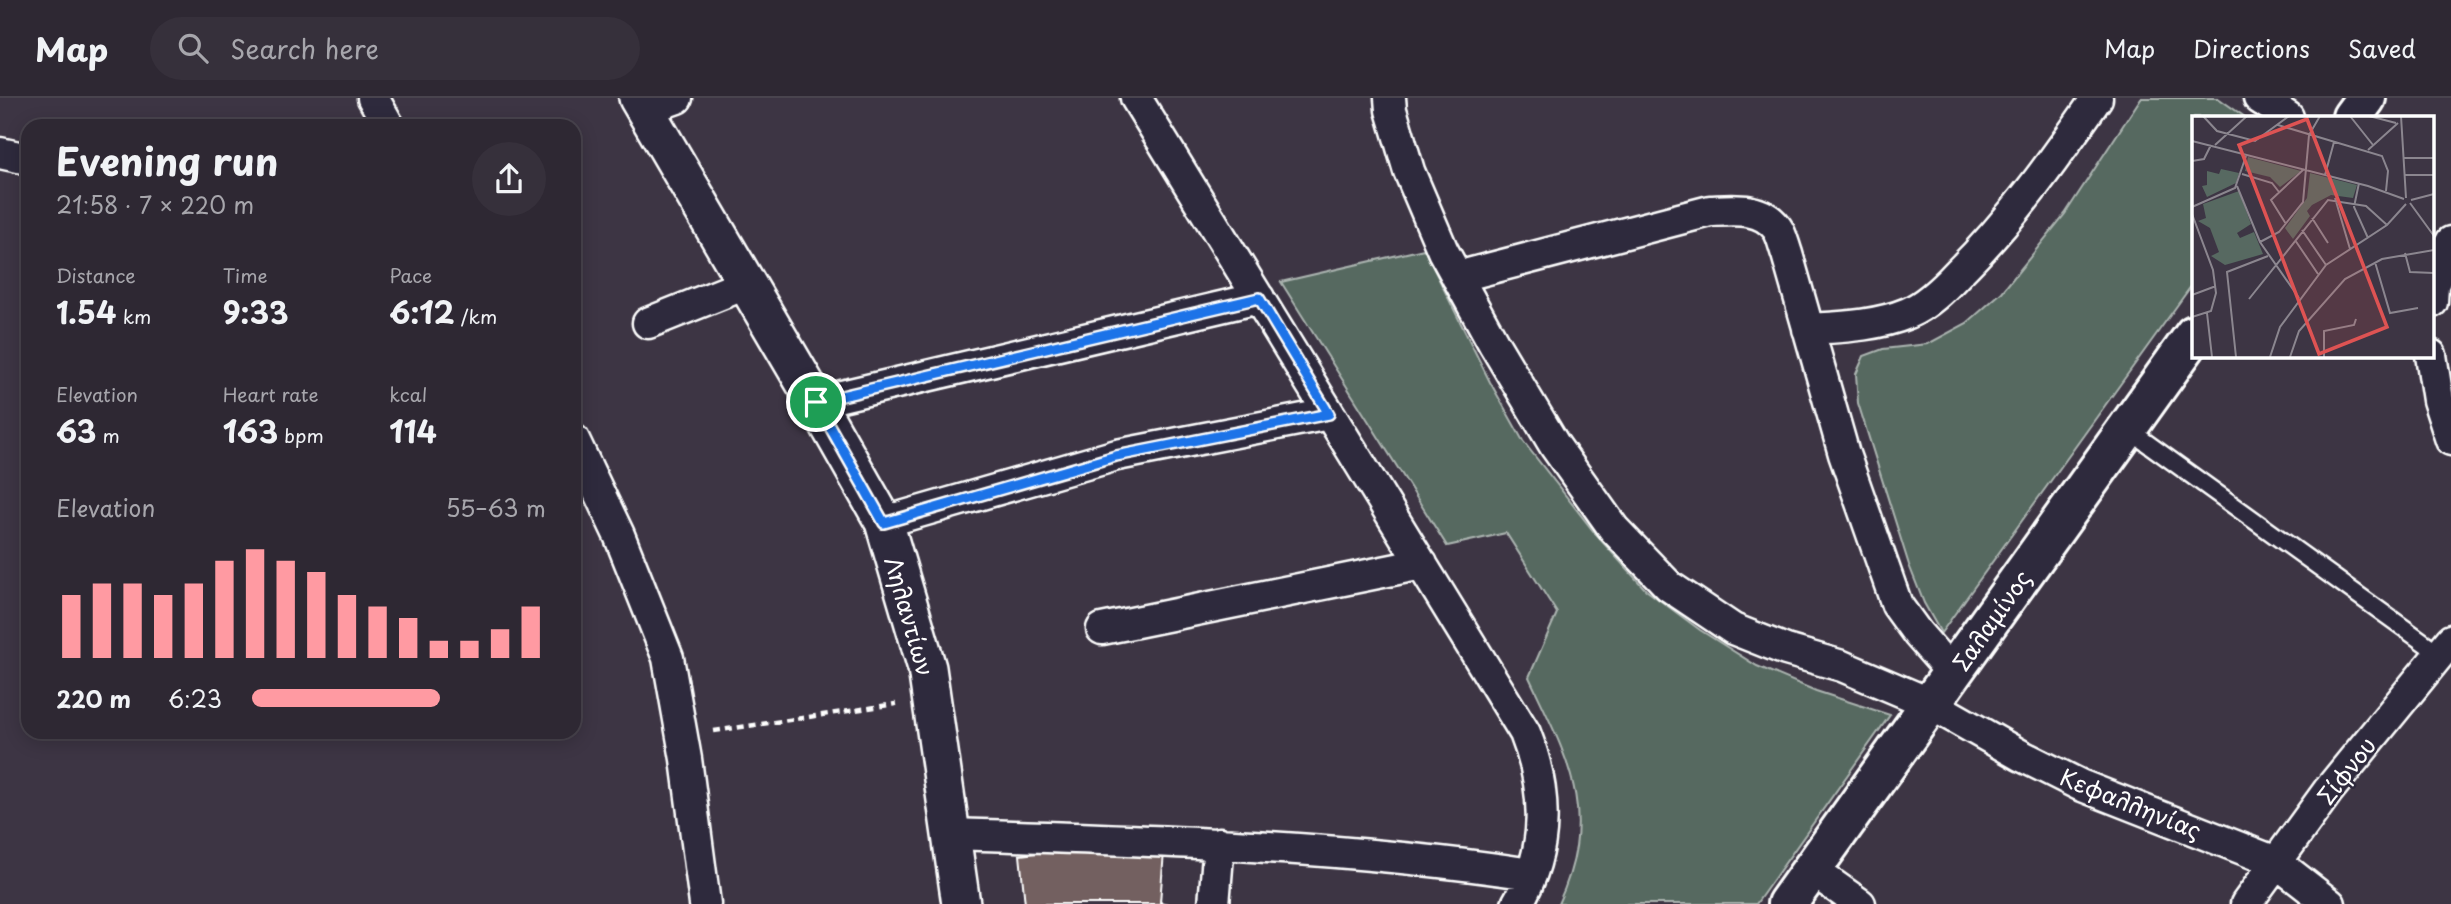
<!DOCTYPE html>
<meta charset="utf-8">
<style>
:root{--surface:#2e2833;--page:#36303b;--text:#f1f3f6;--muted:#a7a6ac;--line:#49444e;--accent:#ff9aa2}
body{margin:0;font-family:"Playpen Sans",sans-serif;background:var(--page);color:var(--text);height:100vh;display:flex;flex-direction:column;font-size:26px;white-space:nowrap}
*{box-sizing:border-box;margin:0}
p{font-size:23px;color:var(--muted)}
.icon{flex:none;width:38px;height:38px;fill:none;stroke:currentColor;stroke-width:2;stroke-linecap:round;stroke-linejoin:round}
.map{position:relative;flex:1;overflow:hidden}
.side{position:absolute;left:21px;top:21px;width:560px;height:620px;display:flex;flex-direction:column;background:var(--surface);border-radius:21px;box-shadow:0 4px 18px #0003,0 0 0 2px var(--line)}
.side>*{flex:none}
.pin{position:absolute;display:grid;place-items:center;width:60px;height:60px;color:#fff;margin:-30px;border:4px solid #fff;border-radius:50%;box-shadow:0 2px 7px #0007}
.round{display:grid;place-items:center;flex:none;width:74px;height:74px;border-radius:37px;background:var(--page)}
.head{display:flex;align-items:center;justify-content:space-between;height:119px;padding:0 35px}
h1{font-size:38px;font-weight:700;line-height:52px}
.stats{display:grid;grid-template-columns:repeat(3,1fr);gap:10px;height:119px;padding:7px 35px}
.stats div{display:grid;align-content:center}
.stats b{font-size:30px;font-weight:700}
.stats small{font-size:19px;font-weight:400}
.stats p{font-size:19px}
.chart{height:196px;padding:14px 35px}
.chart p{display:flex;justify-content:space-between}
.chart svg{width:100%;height:126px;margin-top:7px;stroke:var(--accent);stroke-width:6}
ul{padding:0 35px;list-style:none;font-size:23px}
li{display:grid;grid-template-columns:112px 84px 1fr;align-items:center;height:52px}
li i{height:18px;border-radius:9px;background:var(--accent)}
header{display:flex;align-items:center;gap:42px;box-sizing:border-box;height:98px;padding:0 35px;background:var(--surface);border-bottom:2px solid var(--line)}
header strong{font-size:33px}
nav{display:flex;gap:38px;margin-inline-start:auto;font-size:24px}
.search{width:490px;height:63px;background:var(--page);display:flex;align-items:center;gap:18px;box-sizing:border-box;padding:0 24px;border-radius:38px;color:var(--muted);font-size:26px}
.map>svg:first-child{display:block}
.green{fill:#576961;stroke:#abb4b0;stroke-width:2}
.building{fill:#736160;stroke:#fff;stroke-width:2}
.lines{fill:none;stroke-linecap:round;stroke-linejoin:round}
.service-casing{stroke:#fff;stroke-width:21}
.minor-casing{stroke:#fff;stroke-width:35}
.tertiary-casing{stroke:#fff;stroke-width:42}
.secondary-casing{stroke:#fff;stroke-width:44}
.path{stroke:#fff;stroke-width:4.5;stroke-dasharray:7 5;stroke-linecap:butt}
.service{stroke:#2f2a3d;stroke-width:16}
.minor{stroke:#2f2a3d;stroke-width:30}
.tertiary{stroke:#2f2a3d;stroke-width:37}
.secondary{stroke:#2f2a3d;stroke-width:38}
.route-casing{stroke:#fff;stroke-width:14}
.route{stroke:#1a73e8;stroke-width:9}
.labels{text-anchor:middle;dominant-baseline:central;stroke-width:5;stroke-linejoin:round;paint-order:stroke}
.street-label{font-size:23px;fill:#fff;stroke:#2f2a3d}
.inset-road{fill:none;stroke:#8b868f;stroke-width:2}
.view{fill:#de5353;fill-opacity:0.15;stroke:#de5353;stroke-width:3.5}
.inset-edge{fill:none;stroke:#fff;stroke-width:3.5}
</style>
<header>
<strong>Map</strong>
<div class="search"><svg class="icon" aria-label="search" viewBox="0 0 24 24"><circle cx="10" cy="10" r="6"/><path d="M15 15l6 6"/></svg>Search here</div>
<nav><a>Map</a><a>Directions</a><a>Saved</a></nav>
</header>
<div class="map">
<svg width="2451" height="806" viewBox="0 0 2451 806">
<rect width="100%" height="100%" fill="#3d3544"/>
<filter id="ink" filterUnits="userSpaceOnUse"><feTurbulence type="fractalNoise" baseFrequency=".0143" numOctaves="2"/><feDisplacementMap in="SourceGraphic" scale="14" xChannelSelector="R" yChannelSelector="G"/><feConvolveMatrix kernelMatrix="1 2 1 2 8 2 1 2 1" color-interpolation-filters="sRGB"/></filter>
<g filter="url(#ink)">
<path class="green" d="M2141 0H2218L2245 19H2194V184L1941 535 1924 505 1909 467 1858 305 1856 276 1864 258 1883 251 1928 246 1967 225 2002 194 2065 116Z
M1424 151 1490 284 1523 343 1598 439 1646 492 1700 532 1757 568 1816 593 1890 617 1756 806H1558C1600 715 1568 662 1529 579L1557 515 1506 435 1447 448 1281 184Z"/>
<path class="building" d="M1097 748 1164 754 1160 804 1168 806H1025L1020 757Z"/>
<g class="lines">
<defs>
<path id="service" d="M2126 330 2440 556"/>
<path id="minor" d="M373 0 389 28
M1136 0 1525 635C1547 691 1550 752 1517 806
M1390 0 1391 12 1409 73 1443 153 1494 246 1555 348 1614 431 1669 488 1733 531 1786 552 1842 568 1929 605 2020 657 2080 687 2276 764 2330 806
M2259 0 2288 19
M646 11 677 0
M0 55 28 61
M1457 179 1710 113C1733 112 1761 108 1777 130 1782 137 1784 148 1787 156L1844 356 1897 507 1918 536 1953 576
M2432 204 2433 187 2451 144
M648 225 748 185
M1808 231C1841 229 1877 228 1908 215 1927 207 1944 190 1958 175 2011 123 2054 62 2097 0
M2431 257 2438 302 2451 342
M816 304 1259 200
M574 342 619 437 668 560 686 661 705 806
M884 424 1117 357 1329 316
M1102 531 1422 466
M950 736C1144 742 1338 747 1531 776
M1812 772 1860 806
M1214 806 1219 745
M2246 806 2328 693 2451 542"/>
<path id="tertiary" d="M638 0 816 304 884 424 927 570 961 806"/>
<path id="secondary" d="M2352 19 2366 0
M1787 806 2194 237"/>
</defs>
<use href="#service" class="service-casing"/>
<use href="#minor" class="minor-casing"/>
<use href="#tertiary" class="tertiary-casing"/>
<use href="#secondary" class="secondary-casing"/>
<path class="path" d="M714 633 896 606"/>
<use href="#service" class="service"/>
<use href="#minor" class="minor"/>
<use href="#tertiary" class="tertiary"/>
<use href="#secondary" class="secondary"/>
</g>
</g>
<g class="lines" filter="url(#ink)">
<defs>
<path id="route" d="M1259 200 1329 316 1116 358 884 425 816 304Z"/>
</defs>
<use href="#route" class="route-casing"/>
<use href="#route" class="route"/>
</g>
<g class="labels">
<g class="street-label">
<text transform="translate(910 518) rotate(74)">Ληλαντίων</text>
<text transform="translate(1991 522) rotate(-55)">Σαλαμίνος</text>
<text transform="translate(2346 672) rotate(-52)">Σίφνου</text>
<text transform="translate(2131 705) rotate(22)">Κεφαλληνίας</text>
</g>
</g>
<g transform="translate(2192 18)">
<rect width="242" height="242" fill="#3d3544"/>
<path d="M56 41 109 55 88 71 78 61 53 55ZM29 53 47 57 44 67 15 81 10 70 15 69V55L27 58ZM118 57 165 69 161 82 139 79 120 89 115 95 118 100 101 123 93 112 115 82ZM47 75 59 108 45 117 48 122 62 116 71 138 33 149 19 140 27 136 18 112 6 105 14 102 11 88Z" fill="#576961"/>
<path class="inset-road" d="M11 0 25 15 63 25 97 0M158 0 181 29M177 0 204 7M209 0 214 82M86 9 190 40 196 55 194 75M0 25 176 70 212 83M23 29 55 0M176 34 206 7M211 42H242M0 45 12 43 19 29M50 58 80 67 87 76M133 59 142 26M212 59H242M167 67 162 91 176 122M45 70 68 126 107 182M143 82 158 133M219 84 242 78M218 87 242 120M0 91 43 72 54 40M0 98 21 154 24 177 19 195 0 201M120 102 136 127M94 108 79 84 112 53M110 114 134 149M103 124 126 158M68 126 87 116 111 86 117 19 128 0M213 137 218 156 242 157M183 146 198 197 226 192M0 179 24 170M57 183 136 84 174 90 195 109M15 197 20 241M44 241 35 156 76 140M78 241 88 211 134 149 195 109 214 88M98 241 107 215 153 163 190 143 242 134M132 241V215L162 209 164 203"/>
<path class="view" d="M115 3 195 211 127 238 47 29Z"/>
<rect width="242" height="242" class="inset-edge"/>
</g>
</svg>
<div class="pin" style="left:816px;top:304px;background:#1e9e55"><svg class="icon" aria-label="arrive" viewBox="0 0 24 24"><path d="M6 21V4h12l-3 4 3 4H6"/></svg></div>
<section class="side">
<div class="head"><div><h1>Evening run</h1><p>21:58 · 7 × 220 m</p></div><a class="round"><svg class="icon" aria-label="share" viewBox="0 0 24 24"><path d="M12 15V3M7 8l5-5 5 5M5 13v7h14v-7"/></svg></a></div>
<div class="stats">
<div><p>Distance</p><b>1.54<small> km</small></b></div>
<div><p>Time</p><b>9:33</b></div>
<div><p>Pace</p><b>6:12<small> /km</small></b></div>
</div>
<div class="stats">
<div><p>Elevation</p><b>63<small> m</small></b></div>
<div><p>Heart rate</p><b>163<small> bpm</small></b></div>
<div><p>kcal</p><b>114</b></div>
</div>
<div class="chart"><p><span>Elevation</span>55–63 m</p>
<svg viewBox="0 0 160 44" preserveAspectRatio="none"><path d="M5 44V22M15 44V18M25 44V18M35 44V22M45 44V18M55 44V10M65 44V6M75 44V10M85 44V14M95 44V22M105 44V26M115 44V30M125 44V38M135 44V38M145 44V34M155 44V26"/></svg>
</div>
<ul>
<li><b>220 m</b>6:23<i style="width:64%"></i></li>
</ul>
</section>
</div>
